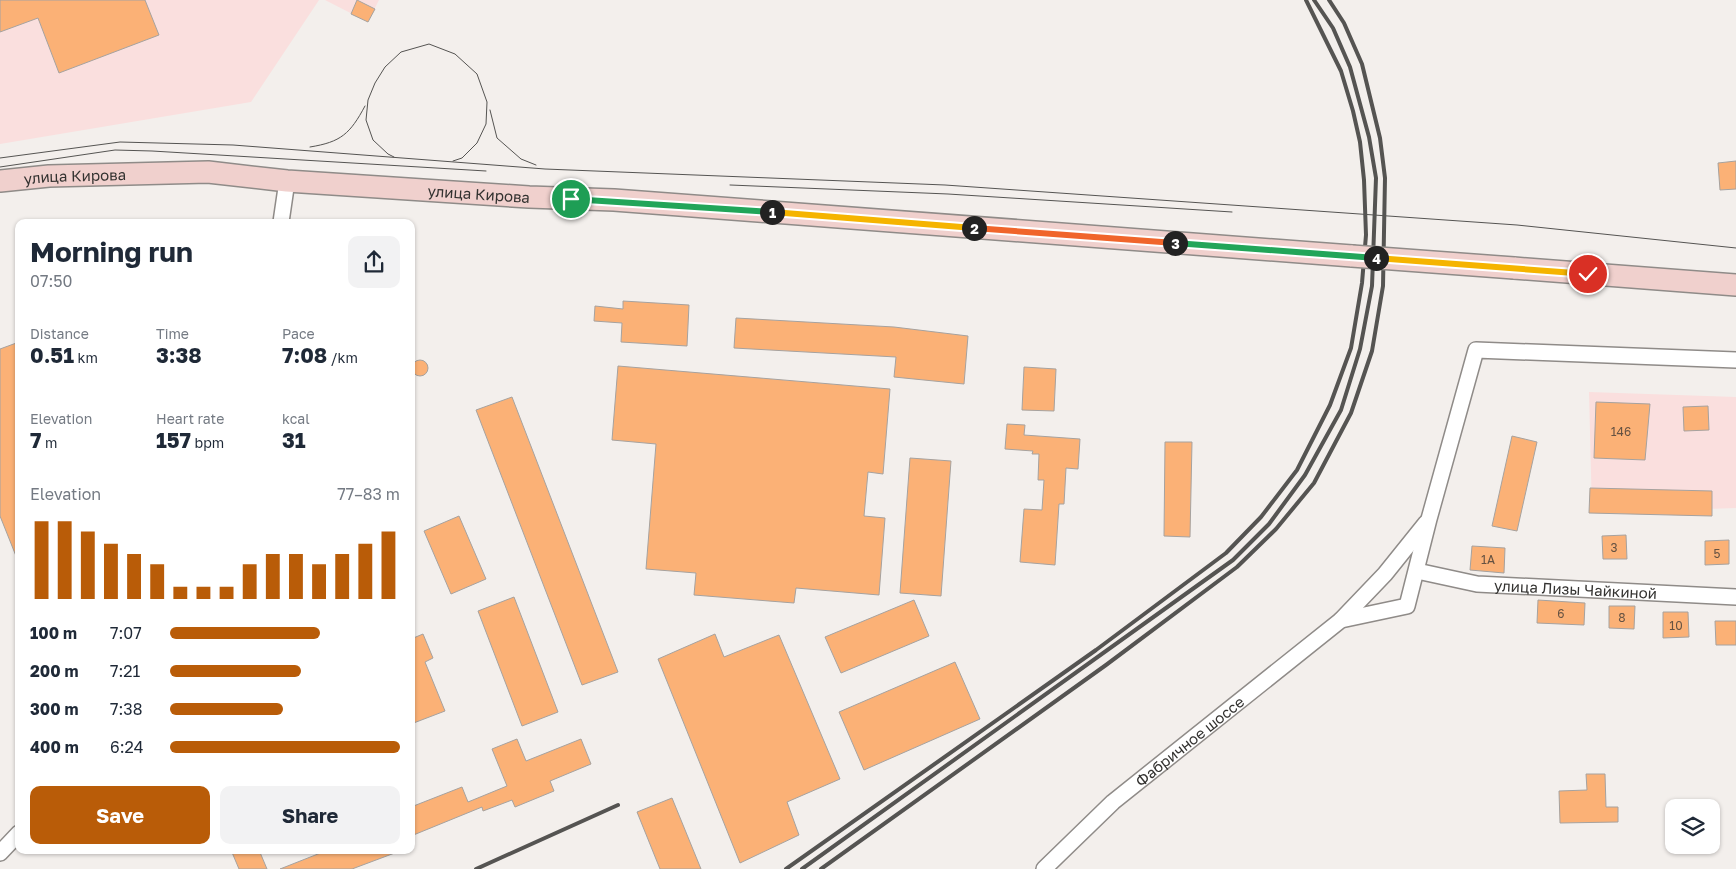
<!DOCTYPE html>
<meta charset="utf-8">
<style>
:root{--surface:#fff;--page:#f2f2f3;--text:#1f2937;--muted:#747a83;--accent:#b95c08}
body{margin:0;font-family:"Golos Text",sans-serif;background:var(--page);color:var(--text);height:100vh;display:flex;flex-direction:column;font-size:19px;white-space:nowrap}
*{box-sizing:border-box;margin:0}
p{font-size:16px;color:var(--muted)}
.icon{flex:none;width:28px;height:28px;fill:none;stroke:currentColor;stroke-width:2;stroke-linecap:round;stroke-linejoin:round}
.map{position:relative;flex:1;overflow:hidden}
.sheet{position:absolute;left:15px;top:219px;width:400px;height:635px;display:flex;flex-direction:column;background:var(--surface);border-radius:10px;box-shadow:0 1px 4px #0004}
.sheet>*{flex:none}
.controls{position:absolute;left:1665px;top:799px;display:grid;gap:10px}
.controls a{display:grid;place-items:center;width:55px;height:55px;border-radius:10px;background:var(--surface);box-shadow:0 1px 4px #0004;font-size:25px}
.pin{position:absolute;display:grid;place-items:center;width:42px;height:42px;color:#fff;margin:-21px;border:2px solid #fff;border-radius:50%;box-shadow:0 1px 5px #0007}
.km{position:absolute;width:25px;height:25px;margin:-12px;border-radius:50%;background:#222;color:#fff;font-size:14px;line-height:25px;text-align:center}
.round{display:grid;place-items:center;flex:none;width:52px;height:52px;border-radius:10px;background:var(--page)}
.summary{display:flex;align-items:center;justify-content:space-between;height:85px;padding:0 15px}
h1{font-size:28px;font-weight:700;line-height:38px}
.stats{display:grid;grid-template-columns:repeat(3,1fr);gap:8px;height:85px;padding:5px 15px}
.stats div{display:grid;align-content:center}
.stats b{font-size:21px;font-weight:700}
.stats small{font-size:14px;font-weight:400}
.stats p{font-size:14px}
.chart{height:140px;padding:10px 15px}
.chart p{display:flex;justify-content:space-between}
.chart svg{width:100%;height:90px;margin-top:5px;stroke:var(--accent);stroke-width:6}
.cta{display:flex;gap:10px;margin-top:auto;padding:10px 15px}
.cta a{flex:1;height:58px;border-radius:10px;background:var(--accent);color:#fff;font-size:20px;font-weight:700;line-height:58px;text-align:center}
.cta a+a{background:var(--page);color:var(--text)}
ul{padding:0 15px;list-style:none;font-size:16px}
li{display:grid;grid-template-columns:80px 60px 1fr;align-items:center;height:38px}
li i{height:12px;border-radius:6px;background:var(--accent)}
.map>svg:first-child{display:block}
.industrial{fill:#fadfde}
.building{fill:#fbb176;stroke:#a6a29f}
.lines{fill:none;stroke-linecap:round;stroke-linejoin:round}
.street-casing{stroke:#8f8b88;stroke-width:18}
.secondary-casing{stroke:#8f8b88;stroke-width:24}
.street{stroke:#fff;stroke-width:15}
.secondary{stroke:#f0d0cd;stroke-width:21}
.tram{stroke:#555452;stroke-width:1}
.rail{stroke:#555452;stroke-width:4}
.secondary-bridge-casing{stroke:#8f8b88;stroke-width:24;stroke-linecap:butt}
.secondary-bridge{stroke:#f0d0cd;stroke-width:21}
.split-1-casing{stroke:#fff;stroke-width:10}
.split-2-casing{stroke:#fff;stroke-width:10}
.split-3-casing{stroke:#fff;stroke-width:10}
.split-4-casing{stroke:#fff;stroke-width:10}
.split-5-casing{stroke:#fff;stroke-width:10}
.split-1{stroke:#22a559;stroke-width:6}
.split-2{stroke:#f5b400;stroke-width:6}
.split-3{stroke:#f0652b;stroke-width:6}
.split-4{stroke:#22a559;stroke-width:6}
.split-5{stroke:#f5b400;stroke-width:6}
.labels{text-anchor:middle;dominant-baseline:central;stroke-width:4;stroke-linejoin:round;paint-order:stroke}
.number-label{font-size:12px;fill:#655242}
.street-label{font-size:15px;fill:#333230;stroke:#f3efec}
</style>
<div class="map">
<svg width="1736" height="869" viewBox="0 0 1736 869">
<rect width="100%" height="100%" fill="#f3efec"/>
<path class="industrial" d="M0 0H319L251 102 0 144Z
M325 0H379L368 22Z
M1589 392 1736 397V508L1592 513Z"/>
<path class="building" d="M0 0H145L159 35 59 73 38 18 0 32Z
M357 0 375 9 368 22 351 14Z
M1736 161V189L1720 190 1718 163Z
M623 301 689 305 687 346 621 342 622 323 594 321 595 306 623 309Z
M736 318 894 327 968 336 964 384 894 377 896 357 734 348Z
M19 342V561H18L0 516V349Z
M412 368a8 8 0 1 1 16 0a8 8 0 1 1-16 0Z
M618 366 890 389 883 474 868 472 864 516 885 518 879 595 796 588 794 603 694 595 696 573 646 569 656 444 612 440Z
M1024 367 1056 369 1054 411 1022 410Z
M512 397 618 672 582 685 476 410Z
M1596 402 1650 404 1645 460 1594 458Z
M1708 406 1709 430 1684 431 1683 407Z
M1007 424 1025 425 1024 435 1080 439 1078 469 1066 468 1064 504H1059L1055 565 1020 562 1024 509 1042 510 1044 480H1038L1039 454H1032L1033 451 1005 449Z
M1512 436 1537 442 1517 531 1492 526Z
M1165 442H1192L1190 537 1164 536Z
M910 458 951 461 941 596 900 593Z
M1590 488 1712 491V516L1589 513Z
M459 516 486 579 451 594 424 531Z
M1626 535 1627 559H1603L1602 536Z
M1729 540V564L1705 565V541Z
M1472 546 1505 548 1504 573 1470 570Z
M514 597 558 712 522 726 478 611Z
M914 600 929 636 841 673 825 637Z
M1538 600 1585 603 1584 625 1537 623Z
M1609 606H1635L1634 629 1609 628Z
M1663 612H1688L1689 637 1663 638Z
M1715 621H1736V645H1716Z
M423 634 433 658 425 662 445 711 411 724V639Z
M715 634 724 657 779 635 840 779 787 802 799 835 740 863 658 659Z
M955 662 980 719 864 770 839 712Z
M517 739 526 761 581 739 591 764 550 781 554 791 515 807 512 800 483 811 482 807 411 836V807L462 787 468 802 507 786 492 749Z
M1586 774H1605L1606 807H1618V822L1560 823 1559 791 1587 790Z
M672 798 701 869H660L637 812Z
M231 850H259L267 869H239Z
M328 850H399L400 851 352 869H280Z"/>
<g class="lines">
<defs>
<g id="street">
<path d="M281 222 287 181"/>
<path id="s1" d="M1417 571 1477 584 1736 597"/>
<path d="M1341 620 1385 574 1426 523"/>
<path d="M0 853 19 833"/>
<path id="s2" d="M1044 869 1113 802 1341 620 1407 606 1429 519 1476 350 1736 360"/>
</g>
<g id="secondary">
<path id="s3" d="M0 181 49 176 208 172 287 181 529 197 614 200 1352 256"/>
<path d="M1514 268 1736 285"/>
</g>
</defs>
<use href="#street" class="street-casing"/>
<use href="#secondary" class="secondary-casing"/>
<use href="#street" class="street"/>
<use href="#secondary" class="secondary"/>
<path class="tram" d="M490 110 497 138 521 159 536 165
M310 147C341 142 350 134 365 106
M394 157 388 154 373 140 366 120 368 100 375 83 385 67 401 52 429 44 455 54 477 74 487 102 486 124 477 143 462 158 453 161
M0 158 120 142 233 145 545 169 945 185 1517 225 1736 248
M0 167 115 150 152 151 486 171
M730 185 948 194 1232 212"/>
<path class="rail" d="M476 869 618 805
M786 869 1096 650 1226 553 1261 517 1297 470 1330 405 1351 348 1362 283 1366 235 1364 180 1360 142 1353 111 1341 71 1306 0
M802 869 1233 560 1269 524 1305 475 1341 410 1360 349 1372 286 1376 178 1369 137 1350 67 1333 28 1314 0
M821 869 1106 665 1237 567 1276 529 1314 483 1351 413 1372 351 1383 286 1385 178 1380 138 1362 64 1344 23 1329 0"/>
<defs>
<path id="secondary-bridge" d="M1352 256 1514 268"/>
</defs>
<use href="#secondary-bridge" class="secondary-bridge-casing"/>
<use href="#secondary-bridge" class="secondary-bridge"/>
</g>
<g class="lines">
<defs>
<path id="split-1" d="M571 199 772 212"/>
<path id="split-2" d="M772 212 974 228"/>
<path id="split-3" d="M974 228 1175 243"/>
<path id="split-4" d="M1175 243 1376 258"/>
<path id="split-5" d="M1376 258 1588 274"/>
</defs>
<use href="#split-1" class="split-1-casing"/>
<use href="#split-2" class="split-2-casing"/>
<use href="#split-3" class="split-3-casing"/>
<use href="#split-4" class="split-4-casing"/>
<use href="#split-5" class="split-5-casing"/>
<use href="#split-1" class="split-1"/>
<use href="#split-2" class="split-2"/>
<use href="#split-3" class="split-3"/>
<use href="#split-4" class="split-4"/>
<use href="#split-5" class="split-5"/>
</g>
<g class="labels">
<g class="number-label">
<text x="1621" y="431">146</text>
<text x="1614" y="547">3</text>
<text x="1717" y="553">5</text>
<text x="1488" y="559">1А</text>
<text x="1561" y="613">6</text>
<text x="1622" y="617">8</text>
<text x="1676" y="625">10</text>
</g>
<g class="street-label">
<text stroke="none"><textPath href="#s3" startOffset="75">улица Кирова</textPath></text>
<text stroke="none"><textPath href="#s3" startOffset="480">улица Кирова</textPath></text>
<text stroke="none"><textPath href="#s1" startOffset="160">улица Лизы Чайкиной</textPath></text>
<text stroke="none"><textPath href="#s2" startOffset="194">Фабричное шоссе</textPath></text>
</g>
</g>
</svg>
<div class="controls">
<a><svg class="icon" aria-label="layers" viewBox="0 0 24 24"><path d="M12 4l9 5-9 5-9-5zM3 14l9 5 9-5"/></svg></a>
</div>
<div class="pin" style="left:571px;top:199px;background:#1e9e55"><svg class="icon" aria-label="arrive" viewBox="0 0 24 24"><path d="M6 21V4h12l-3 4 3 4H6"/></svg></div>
<div class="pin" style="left:1588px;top:274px;background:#d93025"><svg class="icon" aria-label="check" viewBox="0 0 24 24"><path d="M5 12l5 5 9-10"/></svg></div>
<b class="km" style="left:772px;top:212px">1</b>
<b class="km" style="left:974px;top:228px">2</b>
<b class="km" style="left:1175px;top:243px">3</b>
<b class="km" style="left:1376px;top:258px">4</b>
<section class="sheet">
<div class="summary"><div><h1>Morning run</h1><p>07:50</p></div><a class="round"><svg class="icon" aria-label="share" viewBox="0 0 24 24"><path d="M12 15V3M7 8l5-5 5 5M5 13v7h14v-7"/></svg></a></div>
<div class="stats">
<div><p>Distance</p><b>0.51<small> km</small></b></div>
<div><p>Time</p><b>3:38</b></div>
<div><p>Pace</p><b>7:08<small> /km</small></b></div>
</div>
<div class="stats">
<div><p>Elevation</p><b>7<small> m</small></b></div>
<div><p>Heart rate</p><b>157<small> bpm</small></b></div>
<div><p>kcal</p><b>31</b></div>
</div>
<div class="chart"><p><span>Elevation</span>77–83 m</p>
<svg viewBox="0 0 160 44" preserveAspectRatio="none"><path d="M5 44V6M15 44V6M25 44V11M35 44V17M45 44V22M55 44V27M65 44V38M75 44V38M85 44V38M95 44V27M105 44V22M115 44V22M125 44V27M135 44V22M145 44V17M155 44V11"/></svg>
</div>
<ul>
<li><b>100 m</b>7:07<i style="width:65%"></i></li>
<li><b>200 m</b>7:21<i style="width:57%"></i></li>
<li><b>300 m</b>7:38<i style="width:49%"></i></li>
<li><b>400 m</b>6:24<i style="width:100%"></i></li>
</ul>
<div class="cta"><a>Save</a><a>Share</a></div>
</section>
</div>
